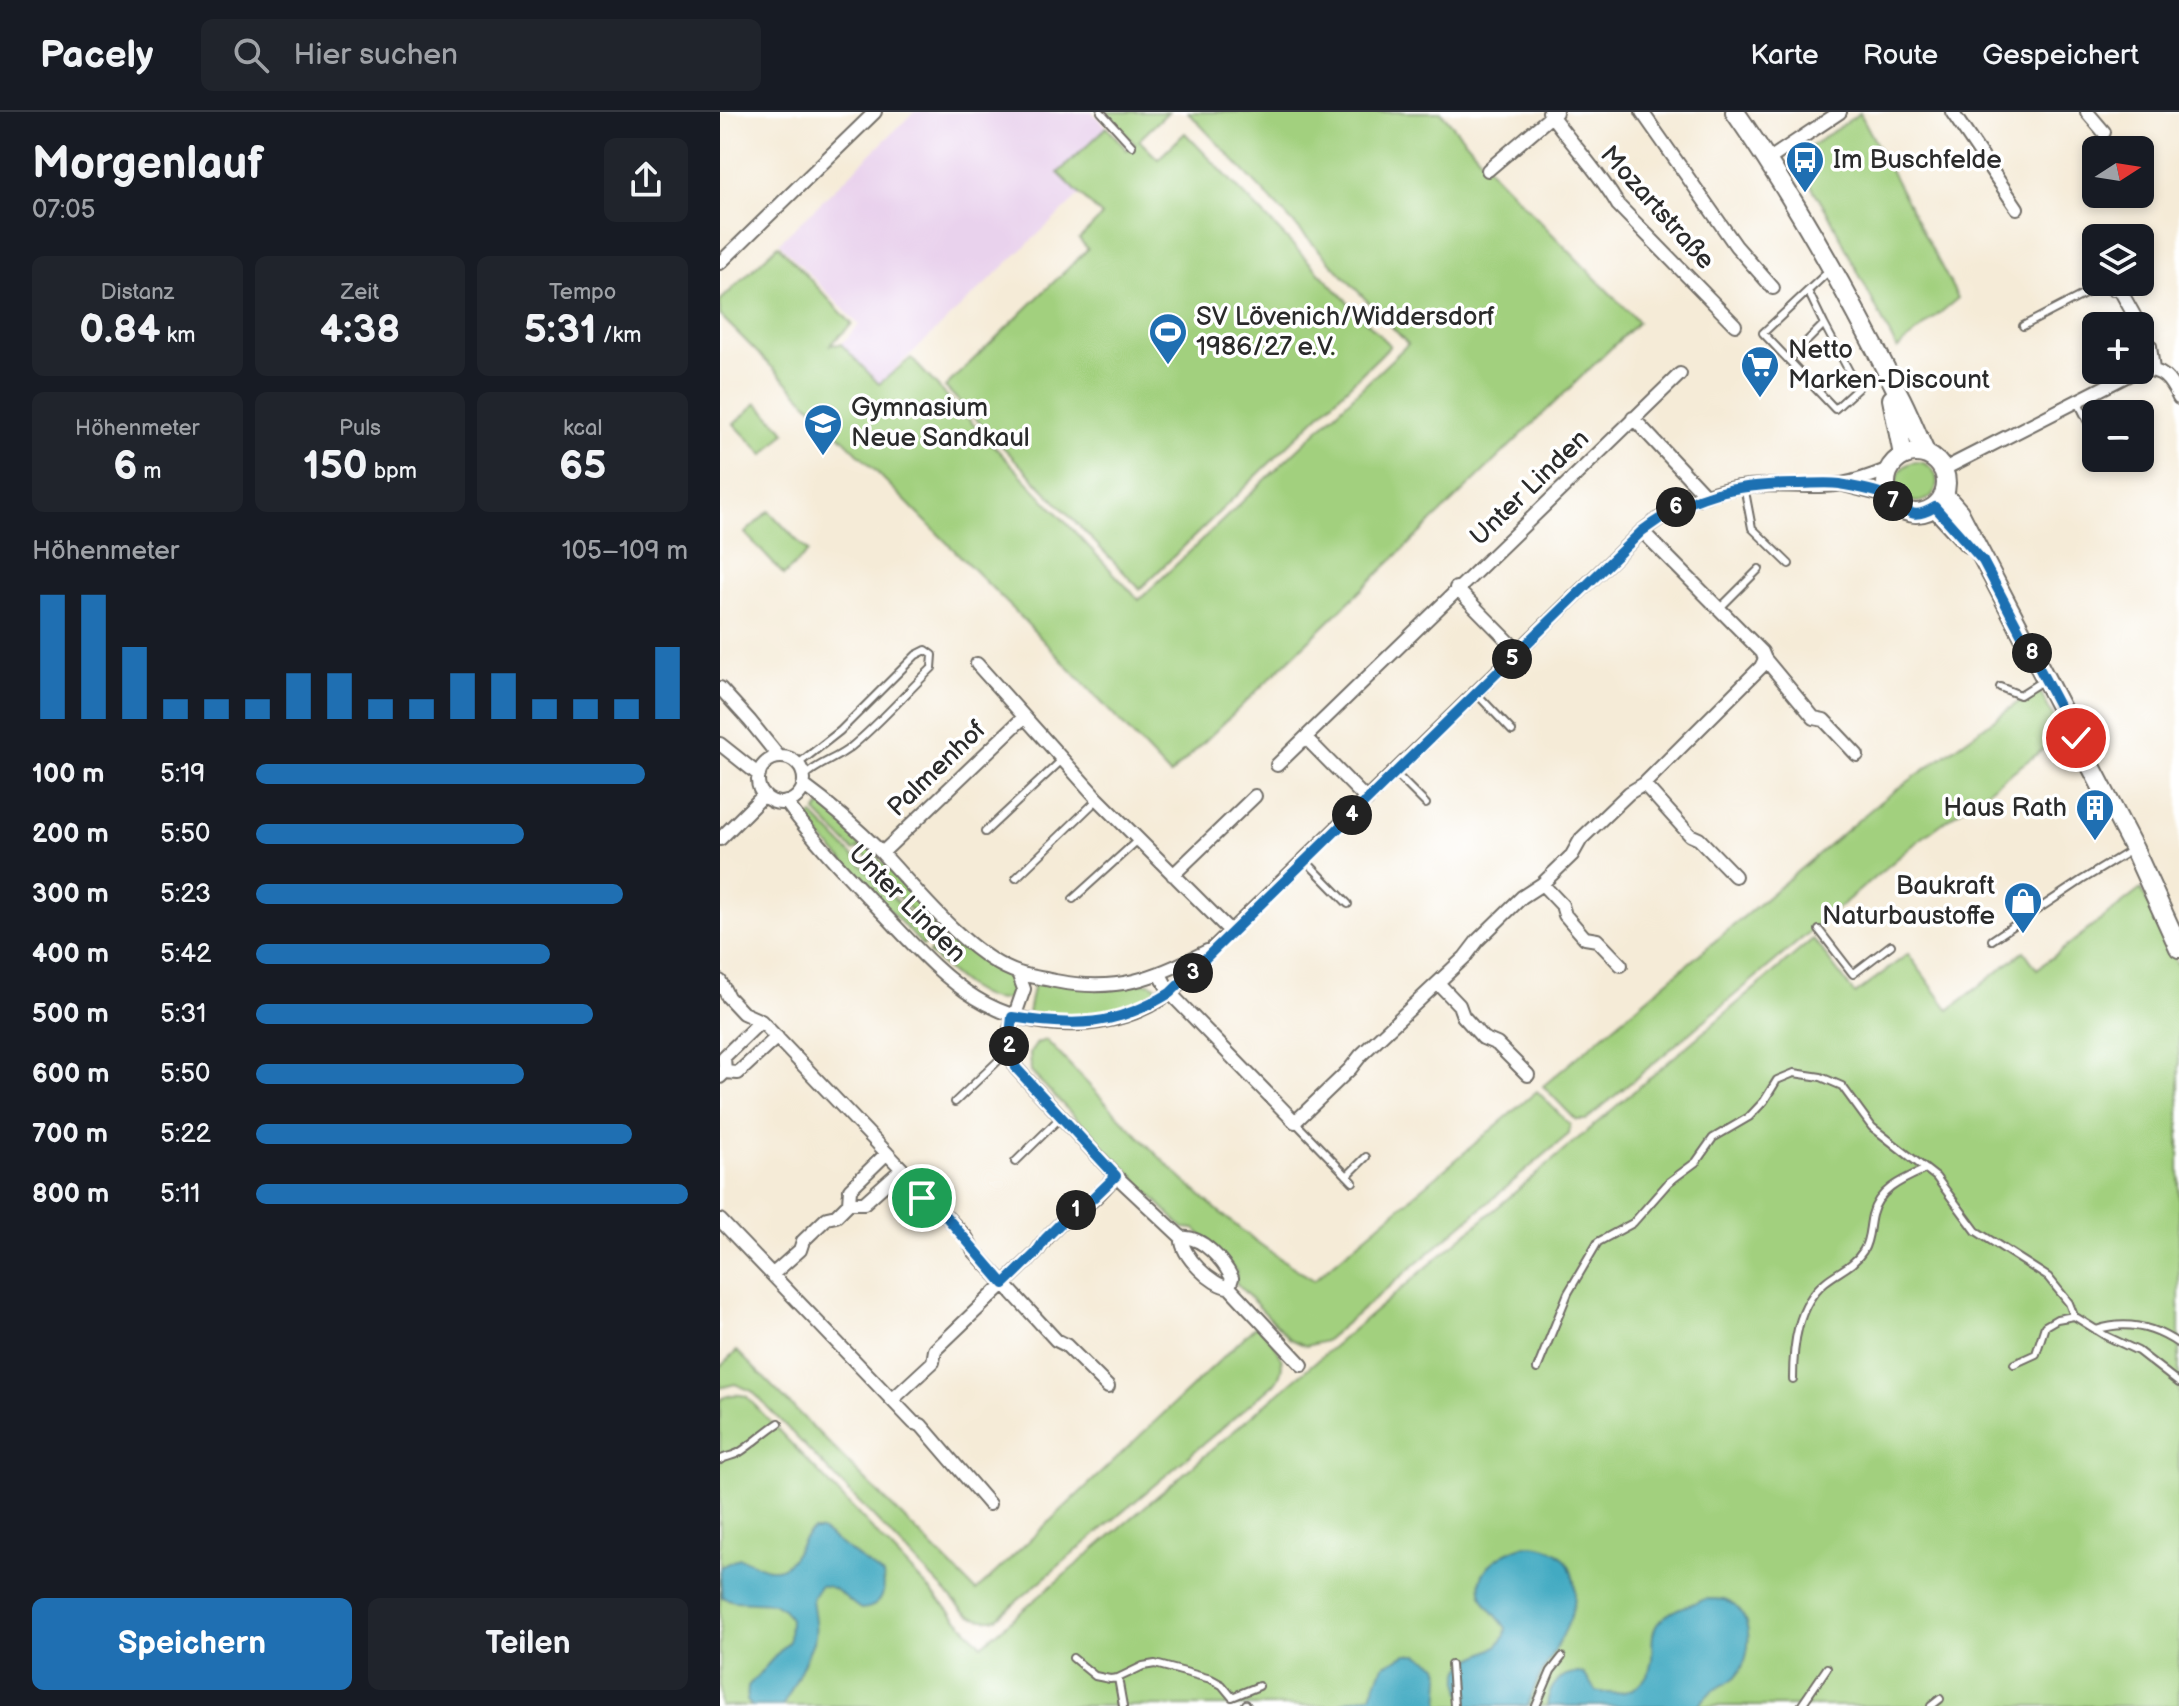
<!DOCTYPE html>
<html lang="de">
<meta charset="utf-8">
<style>
:root{--surface:#171b24;--page:#20242c;--text:#f1f3f6;--muted:#9ea1a6;--line:#363941;--accent:#1f6fb2}
body{margin:0;font-family:"Balsamiq Sans",sans-serif;background:var(--page);color:var(--text);height:100vh;display:flex;flex-direction:column;font-size:30px;white-space:nowrap}
*{box-sizing:border-box;margin:0}
p{font-size:26px;color:var(--muted)}
.icon{flex:none;width:44px;height:44px;fill:none;stroke:currentColor;stroke-width:2;stroke-linecap:round;stroke-linejoin:round}
.map{position:relative;flex:1;overflow:hidden}
.sheet{display:flex;flex-direction:column;background:var(--surface);width:720px}
.sheet>*{flex:none}
.needle{width:52px;rotate:78deg}
.buttons{position:absolute;left:1362px;top:24px;display:grid;gap:16px}
.buttons a{display:grid;place-items:center;width:72px;height:72px;border-radius:12px;background:var(--surface);box-shadow:0 4px 12px #0003;font-size:40px}
.pin{position:absolute;display:grid;place-items:center;width:68px;height:68px;color:#fff;margin:-34px;border:4px solid #fff;border-radius:50%;box-shadow:0 2px 8px #0007}
.km{position:absolute;width:40px;height:40px;margin:-20px;border-radius:50%;background:#222;color:#fff;font-size:22px;line-height:40px;text-align:center}
.round{display:grid;place-items:center;flex:none;width:84px;height:84px;border-radius:12px;background:var(--page)}
.summary{display:flex;align-items:center;justify-content:space-between;height:136px;padding:0 32px}
h1{font-size:44px;font-weight:800;line-height:60px}
.figures{display:grid;grid-template-columns:repeat(3,1fr);gap:12px;height:136px;padding:8px 32px}
.figures div{display:grid;align-content:center;border-radius:12px;background:var(--page);text-align:center}
.figures b{font-size:40px;font-weight:800}
.figures small{font-size:22px;font-weight:400}
.figures p{font-size:22px}
.chart{height:224px;padding:16px 32px}
.chart p{display:flex;justify-content:space-between}
.chart svg{width:100%;height:144px;margin-top:8px;stroke:var(--accent);stroke-width:6}
.button{display:flex;gap:16px;margin-top:auto;padding:16px 32px}
.button a{flex:1;height:92px;border-radius:12px;background:var(--accent);color:#fff;font-size:32px;font-weight:800;line-height:92px;text-align:center}
.button a+a{background:var(--page);color:var(--text)}
ul{padding:0 32px;list-style:none;font-size:26px}
li{display:grid;grid-template-columns:128px 96px 1fr;align-items:center;height:60px}
li i{height:20px;border-radius:10px;background:var(--accent)}
header{display:flex;align-items:center;gap:48px;box-sizing:border-box;height:112px;padding:0 40px;background:var(--surface);border-bottom:2px solid var(--line)}
header strong{font-size:38px}
nav{display:flex;gap:44px;margin-inline-start:auto;font-size:28px}
.search{width:560px;height:72px;background:var(--page);display:flex;align-items:center;gap:20px;box-sizing:border-box;padding:0 28px;border-radius:12px;color:var(--muted);font-size:30px}
main{display:flex;flex:1;min-height:0}
.map>svg:first-child{display:block}
.built{fill:#e9d2ed}
.green{fill:#a2d07e;stroke:#667e54;stroke-width:2}
.water{fill:#43aac2;stroke:#376a76;stroke-width:2}
.lines{fill:none;stroke-linecap:round;stroke-linejoin:round}
.lane-casing{stroke:#726e67;stroke-width:10}
.street-casing{stroke:#726e67;stroke-width:16}
.secondary-casing{stroke:#726e67;stroke-width:22}
.lane{stroke:#fff;stroke-width:6}
.street{stroke:#fff;stroke-width:12}
.secondary{stroke:#fff;stroke-width:18}
.route-casing{stroke:#fff;stroke-width:16}
.route{stroke:#1f6fb2;stroke-width:10}
.labels{text-anchor:middle;dominant-baseline:central;stroke-width:7;stroke-linejoin:round;paint-order:stroke}
.poi-label{font-size:26px;fill:#2b2b2b;stroke:#fff;text-anchor:start}
.street-label{font-size:26px;fill:#2b2b2b;stroke:#fff}
</style>
<header>
<strong>Pacely</strong>
<div class="search"><svg class="icon" aria-label="search" viewBox="0 0 24 24"><circle cx="10" cy="10" r="6"/><path d="M15 15l6 6"/></svg>Hier suchen</div>
<nav><a>Karte</a><a>Route</a><a>Gespeichert</a></nav>
</header>
<main>
<section class="sheet">
<div class="summary"><div><h1>Morgenlauf</h1><p>07:05</p></div><a class="round"><svg class="icon" aria-label="share" viewBox="0 0 24 24"><path d="M12 15V3M7 8l5-5 5 5M5 13v7h14v-7"/></svg></a></div>
<div class="figures">
<div><p>Distanz</p><b>0.84<small> km</small></b></div>
<div><p>Zeit</p><b>4:38</b></div>
<div><p>Tempo</p><b>5:31<small> /km</small></b></div>
</div>
<div class="figures">
<div><p>Höhenmeter</p><b>6<small> m</small></b></div>
<div><p>Puls</p><b>150<small> bpm</small></b></div>
<div><p>kcal</p><b>65</b></div>
</div>
<div class="chart"><p><span>Höhenmeter</span>105–109 m</p>
<svg viewBox="0 0 160 44" preserveAspectRatio="none"><path d="M5 44V6M15 44V6M25 44V22M35 44V38M45 44V38M55 44V38M65 44V30M75 44V30M85 44V38M95 44V38M105 44V30M115 44V30M125 44V38M135 44V38M145 44V38M155 44V22"/></svg>
</div>
<ul>
<li><b>100 m</b>5:19<i style="width:90%"></i></li>
<li><b>200 m</b>5:50<i style="width:62%"></i></li>
<li><b>300 m</b>5:23<i style="width:85%"></i></li>
<li><b>400 m</b>5:42<i style="width:68%"></i></li>
<li><b>500 m</b>5:31<i style="width:78%"></i></li>
<li><b>600 m</b>5:50<i style="width:62%"></i></li>
<li><b>700 m</b>5:22<i style="width:87%"></i></li>
<li><b>800 m</b>5:11<i style="width:100%"></i></li>
</ul>
<div class="button"><a>Speichern</a><a>Teilen</a></div>
</section>
<div class="map">
<svg width="1459" height="1594" viewBox="0 0 1459 1594">
<rect width="100%" height="100%" fill="#fff"/>
<filter id="ink" filterUnits="userSpaceOnUse"><feTurbulence type="fractalNoise" baseFrequency=".0125" numOctaves="2"/><feDisplacementMap in="SourceGraphic" scale="16" xChannelSelector="R" yChannelSelector="G"/><feConvolveMatrix kernelMatrix="1 2 1 2 8 2 1 2 1" color-interpolation-filters="sRGB"/></filter>
<filter id="wash" filterUnits="userSpaceOnUse"><feTurbulence type="fractalNoise" baseFrequency=".006" numOctaves="4" result="noise"/><feDisplacementMap in="SourceGraphic" scale="32" xChannelSelector="R" yChannelSelector="G"/><feGaussianBlur stdDeviation="1.8" result="paint"/><feColorMatrix in="noise" values="0 0 0 0 0 0 0 0 0 0 0 0 0 0 0 0 0 1.4 0 .05"/><feComposite in="paint" operator="in"/></filter>
<g filter="url(#wash)">
<rect width="100%" height="100%" fill="#f5ebd7"/>
<path class="built" d="M194 0H372L387 15 338 61 361 82 159 272 121 232 139 213 59 131Z"/>
<path class="green" d="M386 0H448L419 28 438 47 465 21 670 234 420 477 225 275 368 137 359 127 382 104 338 61 387 15 407 38 415 32Z
M468 0H721L775 63 918 210 450 663 298 502 0 203V189L58 133 132 212 110 233 121 232 159 272 191 246 419 488 688 232Z
M1140 1 1238 186 1177 237 1109 103 1074 46Z
M37 291 66 320 44 343 14 312Z
M1177 370a20 20 0 1 1 40 0a20 20 0 1 1-40 0Z
M49 399 88 440 64 463 25 421Z
M1318 576 1343 623 1198 729 866 1008H856L823 974 1161 689Z
M102 692 111 698 224 813 219 818 216 814 210 818 149 754 152 750 138 736 134 739 96 700Z
M93 703 208 821 203 825 207 829 203 834 85 708Z
M1421 777 1459 855V1594H0V1288C8 1282 16 1282 26 1284L262 1533 1093 827 1135 882 1188 842 1229 898 1304 839 1317 857Z
M230 820 284 859 292 869 294 877 290 885C266 899 226 857 209 841L214 836 220 841 231 830 226 824Z
M314 870 430 871 437 875 435 884C395 904 352 912 308 901Z
M326 928C409 1014 489 1106 594 1168L817 979 850 1013 849 1022 605 1229 586 1234 570 1227 516 1171V1159L475 1117 463 1116 311 960 310 941 317 931Z
M537 1213C554 1231 573 1248 554 1272L277 1506C264 1509 254 1507 244 1499L32 1279 15 1272 0 1276V1255L17 1239 256 1479Z"/>
<path class="water" d="M93 1418H101L163 1463C166 1482 161 1496 141 1497 127 1490 118 1472 100 1474L92 1486C93 1498 97 1512 95 1524 93 1532 67 1589 62 1594H32L27 1589 28 1574 69 1529 70 1507 64 1498 53 1491 14 1489 2 1485 0 1455 19 1446C30 1448 40 1457 51 1457 76 1459 76 1427 93 1418Z
M806 1433C823 1433 841 1438 849 1454 873 1504 820 1547 808 1594H747C715 1533 785 1553 786 1516 780 1507 772 1500 766 1491 747 1459 781 1441 806 1433Z
M985 1487C990 1487 998 1487 1004 1488 1034 1497 1034 1542 1017 1563 1011 1571 999 1574 991 1580 986 1584 982 1590 978 1594H827C828 1574 843 1557 864 1562L876 1579C902 1586 929 1577 932 1546 933 1534 930 1520 939 1510 950 1497 970 1493 985 1487Z
M686 1542H698L718 1553 721 1565 719 1594H618L623 1590 651 1583 663 1554Z"/>
</g>
<g filter="url(#ink)">
<g class="lines">
<defs>
<path id="lane" d="M381 0 412 34
M1088 179 1104 212
M1303 214 1384 172
M1069 247 1104 212 1138 276 1115 297 1043 221 1109 159
M1357 288 1370 314
M1024 374 1032 416 1069 452
M999 497 1039 457
M1280 575 1300 583 1322 569
M756 581 792 619
M78 652 120 619 196 543 206 538 213 543 212 556C185 582 160 611 131 635 115 648 98 651 84 665
M675 661 706 692
M265 720 343 647
M585 748 628 792
M296 766 378 687
M353 787 419 727
M1099 818 1133 862 1171 833
M1272 828 1362 768 1410 739
M235 990 281 946 291 943
M575 1010 633 1070
M295 1050 342 1004
M627 1064 646 1045
M1376 1218C1406 1208 1433 1214 1459 1232
M1294 1252 1316 1242 1325 1214 1337 1207 1354 1204
M817 1257 848 1181 878 1130 913 1111 949 1070 976 1050 993 1026 1029 1005 1044 989 1057 968 1074 961 1101 965 1122 974 1152 1015 1216 1065 1256 1119 1328 1165 1349 1191 1354 1204 1386 1224 1418 1239 1459 1271
M1073 1267C1073 1234 1077 1193 1105 1170 1118 1159 1133 1155 1143 1139 1150 1128 1149 1115 1152 1103 1158 1077 1184 1067 1206 1057
M0 1348C6 1344 14 1344 20 1340 34 1331 45 1320 59 1311
M353 1546 375 1564 390 1567 398 1566 423 1554 435 1552 491 1567 502 1573 512 1585 539 1574
M731 1553 734 1594
M398 1566 403 1594
M526 1592 527 1594
M816 1594 831 1559 842 1545
M1081 1594 1107 1556
M1211 1594 1220 1587"/>
<path id="street" d="M829 0C851 32 879 59 898 93L1015 213
M922 0 1016 134 1053 176
M1232 0 1297 96
M1367 0 1384 20
M1048 48 1120 0
M768 58 836 0
M0 151 155 0
M1382 170 1393 177 1401 175 1405 170
M1399 176 1420 214
M1420 214 1430 234 1433 258
M1420 258C1442 256 1450 267 1459 286
M913 306 986 384
M1224 357 1418 258
M1120 372 1170 385
M736 476 799 540
M1045 547 1094 606 1104 608 1137 643
M257 552 378 687 511 820
M0 576 30 609 59 645
M586 626 647 688
M0 632 39 663
M38 668a23 23 0 1 1 46 0a23 23 0 1 1-46 0Z
M557 653 960 262
M924 672 970 723 979 727 1015 764
M83 673C112 694 137 716 162 741 198 779 249 845 299 861 310 865 323 866 335 869 396 881 433 867 487 839
M66 690C95 730 128 764 162 800 191 830 220 864 256 886 313 922 397 922 451 880 467 867 480 852 493 836L922 419C953 395 989 377 1029 374 1058 371 1094 377 1122 372 1138 369 1154 363 1169 357
M0 727 44 683
M162 741 304 605
M453 763 535 684
M822 772 842 793 845 803 865 826 877 828 901 853
M298 861 304 877 290 917 289 931 296 956 396 1064 462 1126C460 1142 493 1175 509 1175L582 1253
M440 862 450 881 575 1010 630 957 641 943 745 845 758 828 802 785 822 772 852 743 861 727 909 681 924 672 1041 555 1045 547 1042 540 922 419
M0 869 8 885 23 901 41 909 182 1057 187 1071 223 1101 246 1125 254 1139 336 1228 346 1233 388 1275
M718 871 739 893 743 904 763 926 777 932 808 963
M5 960 4 945 41 909
M0 965 5 960 18 961 57 925
M129 1091 130 1077 167 1041
M0 1108 194 1311 201 1313 269 1392
M462 1126C482 1123 504 1150 512 1166L509 1175
M53 1162 80 1138 83 1129 107 1106 116 1104 129 1091H144L182 1057
M172 1288 213 1250 215 1238 316 1141C328 1122 343 1107 362 1096 375 1089 386 1074 396 1064"/>
<path id="secondary" d="M1015 0C1077 89 1129 184 1178 281 1189 301 1196 322 1206 342
M1172 287 1183 343
M1166 371a30 30 0 1 1 60 0a30 30 0 1 1-60 0Z
M1224 383 1239 400 1279 477 1414 737 1459 836
M1215 395 1248 431"/>
</defs>
<use href="#lane" class="lane-casing"/>
<use href="#street" class="street-casing"/>
<use href="#secondary" class="secondary-casing"/>
<use href="#lane" class="lane"/>
<use href="#street" class="street"/>
<use href="#secondary" class="secondary"/>
</g>
</g>
<g class="lines" filter="url(#ink)">
<defs>
<path id="route" d="M202 1086 223 1101 284 1172 316 1141 325 1127 353 1099 363 1096 396 1064 296 956 289 931 292 905C354 915 395 915 450 881L922 419C971 382 1015 372 1077 372 1090 372 1106 370 1120 372 1130 374 1159 379 1167 384 1186 395 1188 411 1215 395L1263 449 1356 626"/>
</defs>
<use href="#route" class="route-casing"/>
<use href="#route" class="route"/>
</g>
<defs>
<symbol id="bus-pin" viewBox="-11 -11 22 30"><path d="M0 17L-7.5 6A9.5 9.5 0 1 1 7.5 6Z" fill="#1f6fb2" stroke="#fff"/><path d="M-5-6H5V4H4V6H2V4H-2V6H-4V4H-5ZM-3.5-4V0h7V-4ZM-3.5 1.2v1.5H-2V1.2ZM2 1.2v1.5H3.5V1.2Z" fill="#fff"/></symbol>
<symbol id="stadium-pin" viewBox="-11 -11 22 30"><path d="M0 17L-7.5 6A9.5 9.5 0 1 1 7.5 6Z" fill="#1f6fb2" stroke="#fff"/><path d="M0-5a6.5 5 0 1 0 0 10a6.5 5 0 1 0 0-10ZM-3.5-1.8h7v3.6h-7Z" fill="#fff"/></symbol>
<symbol id="supermarket-pin" viewBox="-11 -11 22 30"><path d="M0 17L-7.5 6A9.5 9.5 0 1 1 7.5 6Z" fill="#1f6fb2" stroke="#fff"/><path d="M-6-5.5h2.5l.6 2H6L4.5 2H-2.5L-4.4-4H-6ZM-1.5 3.2a1.3 1.3 0 1 0 .1 0ZM3 3.2a1.3 1.3 0 1 0 .1 0Z" fill="#fff"/></symbol>
<symbol id="school-pin" viewBox="-11 -11 22 30"><path d="M0 17L-7.5 6A9.5 9.5 0 1 1 7.5 6Z" fill="#1f6fb2" stroke="#fff"/><path d="M0-5L7-2L0 1L-7-2ZM-4 1L0 2.5L4 1V4Q0 6-4 4Z" fill="#fff"/></symbol>
<symbol id="building-pin" viewBox="-11 -11 22 30"><path d="M0 17L-7.5 6A9.5 9.5 0 1 1 7.5 6Z" fill="#1f6fb2" stroke="#fff"/><path d="M-4-6H4V6H1V3H-1V6H-4ZM-2.5-4.3h1.7v1.8h-1.7ZM.8-4.3h1.7v1.8H.8ZM-2.5-1h1.7V.8h-1.7ZM.8-1h1.7V.8H.8Z" fill="#fff"/></symbol>
<symbol id="shop-pin" viewBox="-11 -11 22 30"><path d="M0 17L-7.5 6A9.5 9.5 0 1 1 7.5 6Z" fill="#1f6fb2" stroke="#fff"/><path d="M-5-2.5h2.3a2.7 3.5 0 0 1 5.4 0H5L5.5 6h-11ZM-1.5-2.5h3a1.5 2.3 0 0 0-3 0Z" fill="#fff"/></symbol>
</defs>
<g fill-rule="evenodd">
<use href="#bus-pin" x="1063" y="26" width="44" height="60"/>
<use href="#stadium-pin" x="426" y="198" width="44" height="60"/>
<use href="#supermarket-pin" x="1018" y="231" width="44" height="60"/>
<use href="#school-pin" x="81" y="289" width="44" height="60"/>
<use href="#building-pin" x="1353" y="674" width="44" height="60"/>
<use href="#shop-pin" x="1281" y="767" width="44" height="60"/>
</g>
<g class="labels">
<g class="poi-label">
<text x="1113" y="48">Im Buschfelde</text>
<text x="476" y="205">SV Lövenich/Widdersdorf<tspan x="476" dy="30">1986/27 e.V.</tspan></text>
<text x="1068" y="238">Netto<tspan x="1068" dy="30">Marken-Discount</tspan></text>
<text x="131" y="296">Gymnasium<tspan x="131" dy="30">Neue Sandkaul</tspan></text>
<text x="1347" y="696" text-anchor="end">Haus Rath</text>
<text x="1275" y="774" text-anchor="end">Baukraft<tspan x="1275" dy="30">Naturbaustoffe</tspan></text>
</g>
<g class="street-label">
<text transform="translate(937 96) rotate(48)">Mozartstraße</text>
<text transform="translate(810 376) rotate(-44)">Unter Linden</text>
<text transform="translate(217 657) rotate(-44)">Palmenhof</text>
<text transform="translate(187 792) rotate(45)">Unter Linden</text>
</g>
</g>
</svg>
<div class="buttons">
<a><svg class="needle" viewBox="-14 -14 28 28"><path d="M0-13l5 13h-10z" fill="#e53935"/><path d="M0 13l5-13h-10z" fill="#9ea1a6"/></svg></a>
<a><svg class="icon" aria-label="layers" viewBox="0 0 24 24"><path d="M12 4l9 5-9 5-9-5zM3 14l9 5 9-5"/></svg></a>
<a>+</a>
<a>−</a>
</div>
<div class="pin" style="left:202px;top:1086px;background:#1e9e55"><svg class="icon" aria-label="arrive" viewBox="0 0 24 24"><path d="M6 21V4h12l-3 4 3 4H6"/></svg></div>
<div class="pin" style="left:1356px;top:626px;background:#d93025"><svg class="icon" aria-label="check" viewBox="0 0 24 24"><path d="M5 12l5 5 9-10"/></svg></div>
<b class="km" style="left:356px;top:1098px">1</b>
<b class="km" style="left:289px;top:934px">2</b>
<b class="km" style="left:473px;top:861px">3</b>
<b class="km" style="left:632px;top:703px">4</b>
<b class="km" style="left:792px;top:547px">5</b>
<b class="km" style="left:956px;top:395px">6</b>
<b class="km" style="left:1173px;top:389px">7</b>
<b class="km" style="left:1312px;top:541px">8</b>
</div>
</main>
